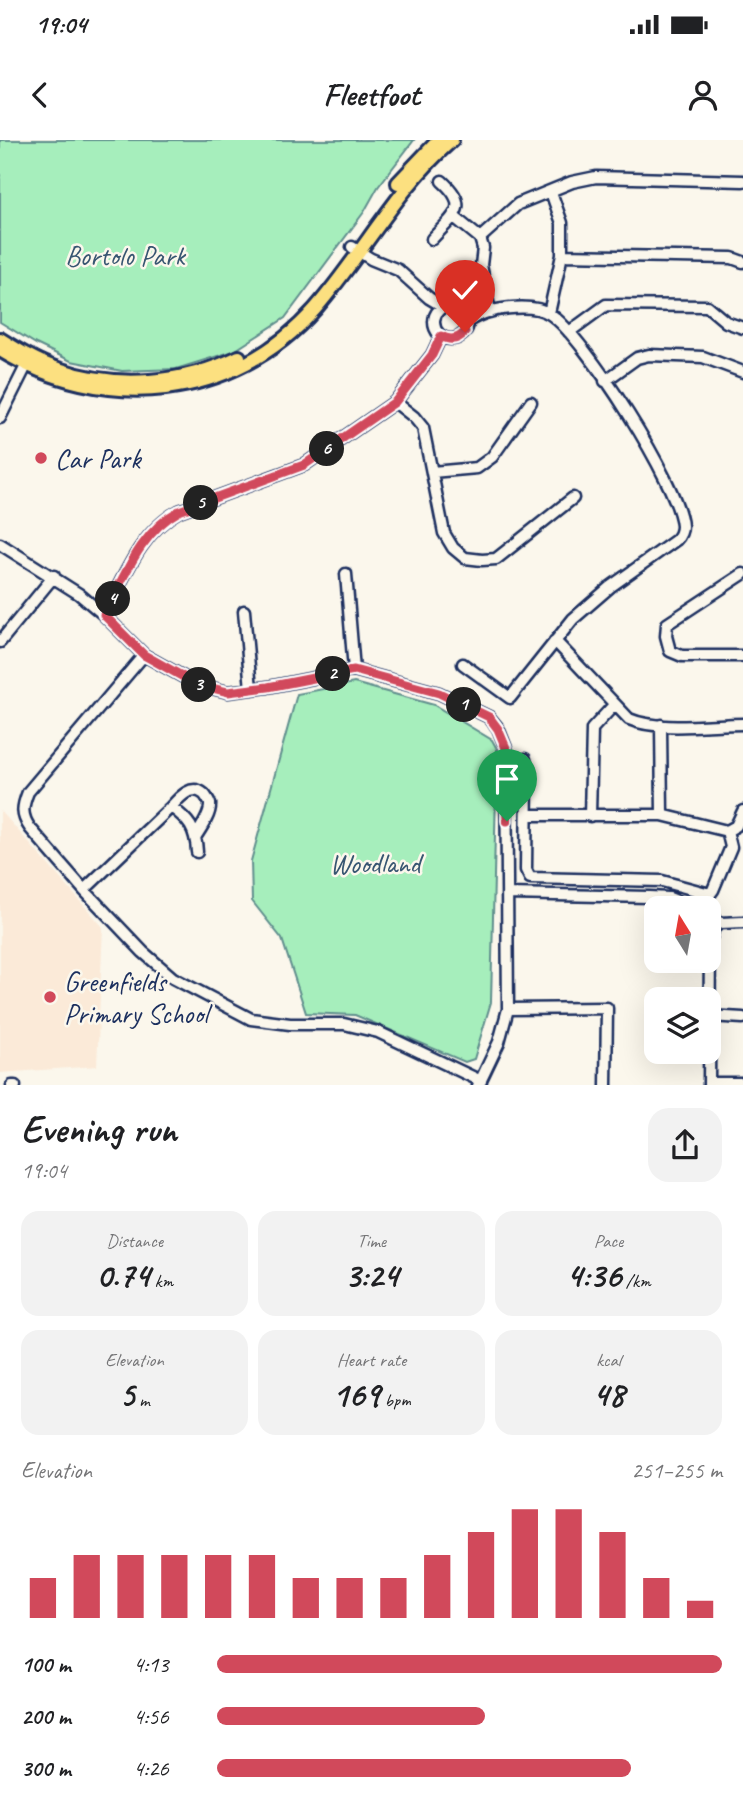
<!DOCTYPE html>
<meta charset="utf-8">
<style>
:root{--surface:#fff;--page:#f2f2f2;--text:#202124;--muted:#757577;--accent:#d1495b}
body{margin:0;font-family:Caveat,sans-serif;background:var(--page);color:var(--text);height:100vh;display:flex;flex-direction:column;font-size:26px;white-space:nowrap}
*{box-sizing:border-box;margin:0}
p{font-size:23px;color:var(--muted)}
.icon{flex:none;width:38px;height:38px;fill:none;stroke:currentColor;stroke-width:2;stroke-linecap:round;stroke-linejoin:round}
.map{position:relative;height:945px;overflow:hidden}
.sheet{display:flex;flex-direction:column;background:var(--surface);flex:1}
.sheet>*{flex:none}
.needle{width:46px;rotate:349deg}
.tools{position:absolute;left:644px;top:756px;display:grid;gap:14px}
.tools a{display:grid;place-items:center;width:77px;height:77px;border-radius:14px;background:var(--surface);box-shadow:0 7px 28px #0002;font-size:35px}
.pin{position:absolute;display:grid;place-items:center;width:60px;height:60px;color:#fff;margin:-72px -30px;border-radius:50% 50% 50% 0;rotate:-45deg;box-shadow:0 0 7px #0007}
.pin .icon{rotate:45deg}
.km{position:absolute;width:35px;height:35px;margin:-18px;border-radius:50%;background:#222;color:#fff;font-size:19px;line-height:35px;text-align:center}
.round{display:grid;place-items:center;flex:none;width:74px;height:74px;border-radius:21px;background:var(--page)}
.headline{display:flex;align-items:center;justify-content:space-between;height:119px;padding:0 21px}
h1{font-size:38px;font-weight:800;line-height:52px}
.metrics{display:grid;grid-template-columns:repeat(3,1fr);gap:10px;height:119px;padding:7px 21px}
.metrics div{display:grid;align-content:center;border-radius:18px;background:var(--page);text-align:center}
.metrics b{font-size:35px;font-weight:800}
.metrics small{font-size:19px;font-weight:400}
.metrics p{font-size:19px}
.chart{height:196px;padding:14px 21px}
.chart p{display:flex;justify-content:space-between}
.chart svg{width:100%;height:126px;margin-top:7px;stroke:var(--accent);stroke-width:6}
ul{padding:0 21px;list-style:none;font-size:23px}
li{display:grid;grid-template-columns:112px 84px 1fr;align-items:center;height:52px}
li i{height:18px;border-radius:9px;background:var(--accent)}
.status{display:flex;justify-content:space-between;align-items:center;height:49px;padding:0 35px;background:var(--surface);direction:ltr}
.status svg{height:19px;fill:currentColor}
header{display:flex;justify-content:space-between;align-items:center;height:91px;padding:0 21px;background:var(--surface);font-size:32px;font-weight:800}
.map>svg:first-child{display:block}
.built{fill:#fbead8}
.green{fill:#a6eebc;stroke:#608e8d;stroke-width:2}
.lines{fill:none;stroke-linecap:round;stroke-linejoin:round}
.minor-casing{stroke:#1b2f5e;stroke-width:15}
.major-casing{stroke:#1b2f5e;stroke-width:18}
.minor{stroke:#fbf7ec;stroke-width:10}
.major{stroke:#fce080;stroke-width:12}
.route-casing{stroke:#fff;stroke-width:14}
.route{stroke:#d1495b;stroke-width:9}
.poi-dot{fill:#d1495b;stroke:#fbf7ec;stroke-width:2.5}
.labels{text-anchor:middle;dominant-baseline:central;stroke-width:5;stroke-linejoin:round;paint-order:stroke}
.park-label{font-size:28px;fill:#375571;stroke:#fbf7ec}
.poi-label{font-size:28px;fill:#1b2f5e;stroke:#fbf7ec;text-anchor:start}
</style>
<div class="status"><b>19:04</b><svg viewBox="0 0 49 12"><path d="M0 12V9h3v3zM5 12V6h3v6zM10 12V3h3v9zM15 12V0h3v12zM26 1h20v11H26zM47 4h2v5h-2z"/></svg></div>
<header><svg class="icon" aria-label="back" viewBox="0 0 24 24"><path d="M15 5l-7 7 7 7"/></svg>Fleetfoot<svg class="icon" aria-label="person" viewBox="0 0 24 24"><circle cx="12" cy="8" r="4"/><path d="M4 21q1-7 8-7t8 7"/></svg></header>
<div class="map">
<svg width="743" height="946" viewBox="0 0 743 946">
<rect width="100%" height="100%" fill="#fbf7ec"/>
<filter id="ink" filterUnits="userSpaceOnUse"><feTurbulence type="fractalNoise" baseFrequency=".0143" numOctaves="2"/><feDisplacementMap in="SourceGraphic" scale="14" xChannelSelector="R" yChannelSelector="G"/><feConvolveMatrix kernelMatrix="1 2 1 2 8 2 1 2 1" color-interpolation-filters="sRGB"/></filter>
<g filter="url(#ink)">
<path class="built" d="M0 670 103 787 97 926 0 933Z"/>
<path class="green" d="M0 0H414L378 47 364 72 285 178 234 211 176 229 122 231 71 221 36 204 0 182Z
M354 543 434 565 492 600 497 609 491 862 474 919 465 922 355 875 306 873 282 799 252 761 251 721 297 554Z"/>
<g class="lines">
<defs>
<path id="minor" d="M453 76 480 98
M480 98 518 64 572 42 596 37 743 41
M480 98 483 108 481 125 490 172
M432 99C454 75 471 67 442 41
M352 107 371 119 398 130 429 158 444 167
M562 115 732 118 743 122
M434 182a17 17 0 1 1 34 0a17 17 0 1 1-34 0Z
M549 173 562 115V83L551 52
M569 192 606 165 707 166 726 182 743 188
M605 241 637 218 649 215 703 217 743 232
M395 262 414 277 423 288 444 393 453 408 465 418 482 420 496 419 573 358
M0 278 30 218
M432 332 477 328 492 317 531 262
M0 404 79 454 104 475 144 515 196 544 228 552 268 547 354 530 439 553 489 577 498 588 506 608 508 869 499 902 478 946
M346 434 354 530
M743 434 667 484 666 496 670 511 682 516H743
M244 471 251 549
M104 475C124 438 140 392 179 371L304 325 395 262 432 215 441 196
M555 501 629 579C659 592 710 584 743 584
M0 502 54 436
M144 515 28 652C22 667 21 675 30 688L84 750 143 812 173 838 251 879 290 884H344L378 892 481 941
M463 524 510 558 573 479 610 447 676 400C680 396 682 392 682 386 680 346 584 196 550 174 532 162 484 168 468 182
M661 585 662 675
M525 619 527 635 526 730 530 738 662 741 710 754 713 750 731 707 727 691
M171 667C179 658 191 643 204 654 205 655 210 662 210 664 211 674 201 688 196 696
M527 675H662L727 691
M590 676 592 589 614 565
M727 691 736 686 743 671
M84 750 171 667C189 680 196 689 197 712
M508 754 649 757 669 758 694 768
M709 776 721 783 743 782
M508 869 607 868 606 946
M709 876 743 878
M709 943H743
M12 946H15
M709 946 710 801 714 787 721 783"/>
<path id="major" d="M398 43 439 0
M0 199C19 211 37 222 58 229 116 250 184 244 239 217
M0 210C103 273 233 262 315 169 363 114 396 49 452 0"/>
</defs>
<use href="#minor" class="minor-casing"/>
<use href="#major" class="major-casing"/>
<use href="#minor" class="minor"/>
<use href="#major" class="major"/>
</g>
</g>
<g class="lines" filter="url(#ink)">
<defs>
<path id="route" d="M465 192C458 200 450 201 441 196L432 215 395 262 304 325 179 371C140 392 124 438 104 475L144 515 196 544 228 552 268 547 354 530 439 553 489 577 498 589 506 608 507 681"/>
</defs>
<use href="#route" class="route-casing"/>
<use href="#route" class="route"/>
</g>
<g class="poi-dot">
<circle cx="41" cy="318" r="7"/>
<circle cx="50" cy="857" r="7"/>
</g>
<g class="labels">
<g class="park-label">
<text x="125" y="115">Bortolo Park</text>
<text x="375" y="723">Woodland</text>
</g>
<g class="poi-label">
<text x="55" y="318">Car Park</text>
<text x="64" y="841">Greenfields<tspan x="64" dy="32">Primary School</tspan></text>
</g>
</g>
</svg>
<div class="tools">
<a><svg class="needle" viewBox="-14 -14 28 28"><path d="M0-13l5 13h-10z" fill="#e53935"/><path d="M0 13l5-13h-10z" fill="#757577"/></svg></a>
<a><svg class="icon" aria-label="layers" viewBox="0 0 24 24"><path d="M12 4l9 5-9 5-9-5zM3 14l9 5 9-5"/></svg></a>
</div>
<div class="pin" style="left:507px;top:681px;background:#1e9e55"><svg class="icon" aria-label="arrive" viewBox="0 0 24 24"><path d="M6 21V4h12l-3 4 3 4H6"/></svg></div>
<div class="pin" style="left:465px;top:192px;background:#d93025"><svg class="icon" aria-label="check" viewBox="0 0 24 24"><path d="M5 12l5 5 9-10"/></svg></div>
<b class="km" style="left:464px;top:565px">1</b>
<b class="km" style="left:333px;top:534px">2</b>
<b class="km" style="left:199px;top:545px">3</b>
<b class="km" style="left:113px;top:459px">4</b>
<b class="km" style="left:201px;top:363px">5</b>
<b class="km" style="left:327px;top:309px">6</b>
</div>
<section class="sheet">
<div class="headline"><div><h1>Evening run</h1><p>19:04</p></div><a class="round"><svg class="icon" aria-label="share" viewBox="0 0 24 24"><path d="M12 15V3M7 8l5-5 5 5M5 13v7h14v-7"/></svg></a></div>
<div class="metrics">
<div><p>Distance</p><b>0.74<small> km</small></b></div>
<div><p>Time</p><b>3:24</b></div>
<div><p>Pace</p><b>4:36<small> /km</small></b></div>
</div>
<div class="metrics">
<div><p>Elevation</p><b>5<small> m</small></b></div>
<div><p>Heart rate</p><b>169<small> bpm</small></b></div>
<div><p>kcal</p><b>48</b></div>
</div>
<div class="chart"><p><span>Elevation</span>251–255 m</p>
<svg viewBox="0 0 160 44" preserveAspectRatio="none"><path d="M5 44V30M15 44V22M25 44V22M35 44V22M45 44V22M55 44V22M65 44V30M75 44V30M85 44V30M95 44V22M105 44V14M115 44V6M125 44V6M135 44V14M145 44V30M155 44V38"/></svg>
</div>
<ul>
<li><b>100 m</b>4:13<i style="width:100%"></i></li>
<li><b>200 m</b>4:56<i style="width:53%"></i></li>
<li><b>300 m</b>4:26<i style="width:82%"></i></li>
</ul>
</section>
